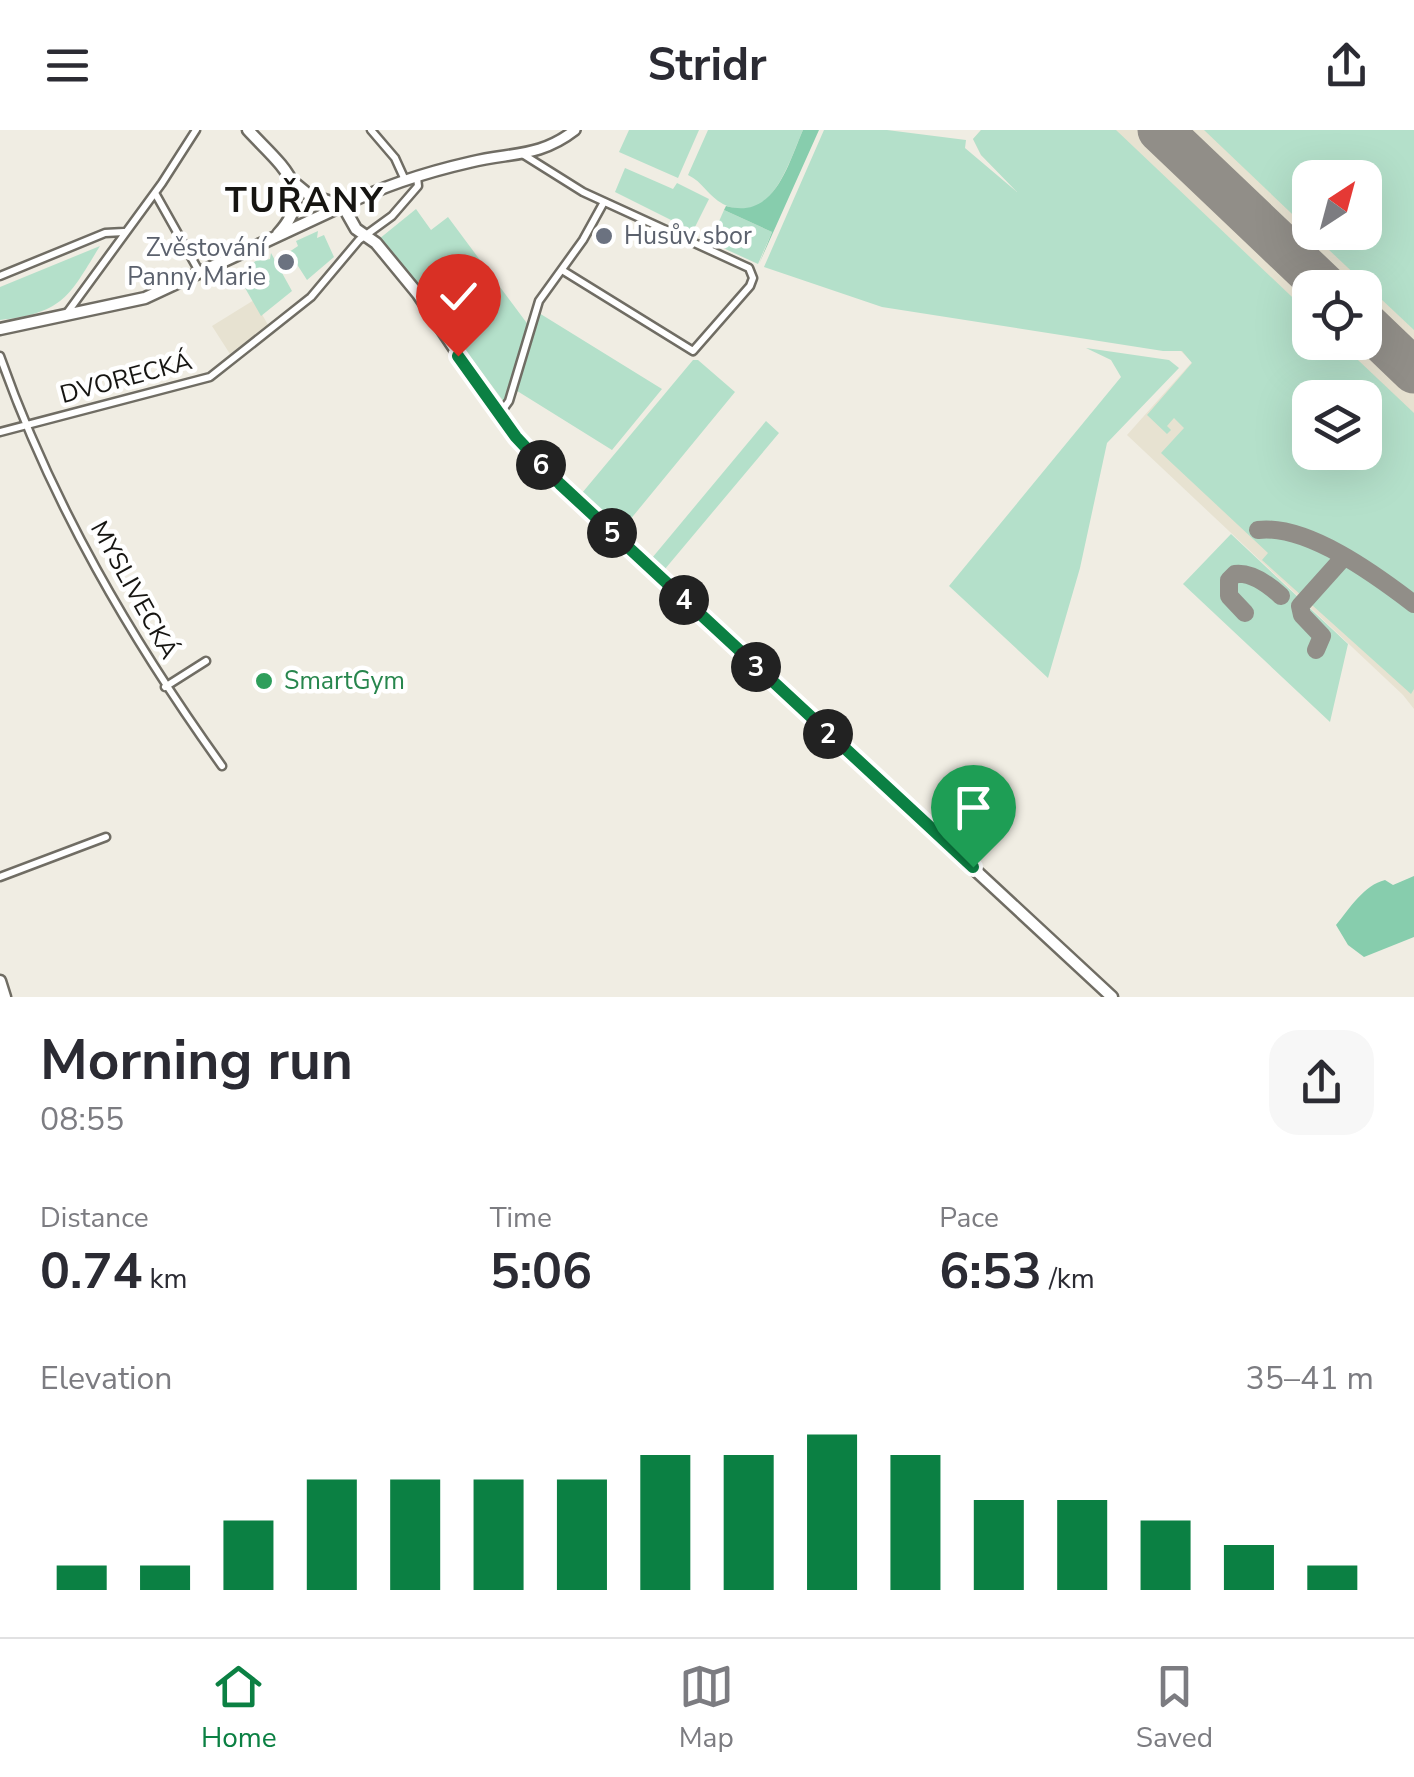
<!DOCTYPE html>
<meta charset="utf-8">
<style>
:root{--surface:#fff;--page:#f7f7f7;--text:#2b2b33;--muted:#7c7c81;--line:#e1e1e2;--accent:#0b8043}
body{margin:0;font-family:"Nunito Sans",sans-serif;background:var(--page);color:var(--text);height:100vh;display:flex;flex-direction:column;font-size:38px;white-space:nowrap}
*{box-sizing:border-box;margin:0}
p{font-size:32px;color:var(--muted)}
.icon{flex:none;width:55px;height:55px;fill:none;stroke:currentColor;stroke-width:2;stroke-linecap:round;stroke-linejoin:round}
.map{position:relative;height:867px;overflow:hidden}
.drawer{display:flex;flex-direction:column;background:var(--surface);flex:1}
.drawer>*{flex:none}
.needle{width:65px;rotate:36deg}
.fabs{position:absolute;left:1292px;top:30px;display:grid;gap:20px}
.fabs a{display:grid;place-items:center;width:90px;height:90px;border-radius:20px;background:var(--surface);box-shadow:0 10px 40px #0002;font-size:50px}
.pin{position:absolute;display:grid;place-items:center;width:85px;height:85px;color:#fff;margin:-102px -42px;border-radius:50% 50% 50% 0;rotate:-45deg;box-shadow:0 0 10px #0007}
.pin .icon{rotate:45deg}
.km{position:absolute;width:50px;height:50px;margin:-25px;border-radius:50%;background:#222;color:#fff;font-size:28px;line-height:50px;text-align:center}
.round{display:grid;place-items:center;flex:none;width:105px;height:105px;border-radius:30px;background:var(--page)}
.summary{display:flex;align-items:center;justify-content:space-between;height:170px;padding:0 40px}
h1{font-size:55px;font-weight:700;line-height:75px}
.stats{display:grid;grid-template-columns:repeat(3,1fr);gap:15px;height:170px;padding:10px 40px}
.stats div{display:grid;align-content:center}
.stats b{font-size:50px;font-weight:700}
.stats small{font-size:28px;font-weight:400}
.stats p{font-size:28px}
.chart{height:280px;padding:20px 40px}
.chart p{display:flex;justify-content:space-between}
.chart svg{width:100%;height:180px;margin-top:10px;stroke:var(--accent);stroke-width:6}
header{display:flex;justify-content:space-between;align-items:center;height:130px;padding:0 40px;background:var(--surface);font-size:45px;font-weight:700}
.tabs{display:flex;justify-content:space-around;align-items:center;height:140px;border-top:2px solid var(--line);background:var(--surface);font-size:28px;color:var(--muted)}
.tabs a{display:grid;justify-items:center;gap:5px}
.tabs .selected{color:var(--accent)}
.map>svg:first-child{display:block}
.built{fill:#e7e2d1;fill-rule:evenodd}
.green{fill:#b4e0ca;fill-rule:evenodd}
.forest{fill:#87cdad}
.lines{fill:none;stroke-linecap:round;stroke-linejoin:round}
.taxiway{stroke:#918e88;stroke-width:18}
.runway{stroke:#918e88;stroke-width:45}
.minor-casing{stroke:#706d64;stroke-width:11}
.tertiary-casing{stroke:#706d64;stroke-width:14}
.secondary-casing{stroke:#706d64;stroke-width:15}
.minor{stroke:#fff;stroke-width:6}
.tertiary{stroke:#fff;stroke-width:9}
.secondary{stroke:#fff;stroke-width:10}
.route-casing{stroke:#fff;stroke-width:20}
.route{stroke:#0b8043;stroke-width:12}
.worship-dot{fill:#6b7280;stroke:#fff;stroke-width:4}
.leisure-dot{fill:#2e9e5b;stroke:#fff;stroke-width:4}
.labels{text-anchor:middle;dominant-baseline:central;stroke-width:9;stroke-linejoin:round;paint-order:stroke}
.worship-label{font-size:25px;fill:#5b616d;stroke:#fff;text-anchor:start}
.street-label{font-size:25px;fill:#161512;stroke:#fff}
.leisure-label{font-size:25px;fill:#27864d;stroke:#fff;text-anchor:start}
.district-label{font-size:35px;font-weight:bold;letter-spacing:2.5px;fill:#161512;stroke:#fff}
</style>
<header><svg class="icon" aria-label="menu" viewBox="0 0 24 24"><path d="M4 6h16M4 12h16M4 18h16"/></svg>Stridr<svg class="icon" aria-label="share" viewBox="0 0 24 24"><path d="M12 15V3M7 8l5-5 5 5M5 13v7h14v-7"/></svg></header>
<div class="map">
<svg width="1414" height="867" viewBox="0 0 1414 867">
<rect width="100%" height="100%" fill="#f0ede3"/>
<path class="built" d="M981 0H1414V579L1403 565 1127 305 1192 232 981 25 973 9ZM1310 48H1365V102H1310ZM1310 158H1365V212H1310ZM1310 268H1365V322H1310Z
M254 170 268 195 230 224 212 196Z"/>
<path class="green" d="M629 0H699L678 48 619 22Z
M708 0H803C789 31 771 99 723 74 708 66 703 52 688 45Z
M824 0H887L966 10 965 18 1017 62 981 25 973 9 981 0H1116L1310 184V212L1340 213 1414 283V559L1411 564 1262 430 1268 423 1161 323 1184 298 1174 288 1167 296 1171 300 1167 304 1147 285 1192 233 1182 221H1163L882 177 764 137ZM1310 268H1365V322H1310Z
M1204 0H1414V200L1311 103 1365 102V48H1310V101Z
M625 38 673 59 677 53 709 69 693 101 615 62Z
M416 79 431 100 448 87 529 196 506 271 504 272 472 229 468 232 422 162 379 109Z
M724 80 772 102 758 134 710 112Z
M318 101 317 108 324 105 334 127 307 150 289 122 298 116 296 111Z
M100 116C69 166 64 183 0 190V157Z
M271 123 292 161 261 186 236 142 263 127 265 130 270 129Z
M539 183 662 259 612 320 514 259Z
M1086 218 1169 230 1179 238 1107 313 1080 438 1048 548 949 456 1121 247 1111 230Z
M693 230H698L735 262 620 402 582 363Z
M766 291 779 303 665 439 652 428Z
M1231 404 1348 514 1330 592 1183 454Z"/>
<path class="forest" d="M803 0H819L759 134 772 102 724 80 726 76C775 90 788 34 803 0Z
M1414 746V807L1364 827 1348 815 1336 795C1350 778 1364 755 1385 750L1393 755Z"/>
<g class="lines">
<path class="taxiway" d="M1161 0 1182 20
M1258 400C1307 394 1376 445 1414 474
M1245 483 1229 466V450L1235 444C1251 442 1269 455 1281 466
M1316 520 1322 506 1302 485 1300 476 1343 428"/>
<path class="runway" d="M1160 0 1326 158
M1365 194 1414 241"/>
<defs>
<path id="minor" d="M371 0 395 28 405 50
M524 25 583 62 749 138 753 148 750 156 693 221 562 140
M155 63 200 143
M0 146 105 103 124 102
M67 183 162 53 196 0
M0 226C52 374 131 509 222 636
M499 285 509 271 539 171 583 110 604 72
M0 302 210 247 311 167 359 110 392 86 418 56 417 47
M165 557 206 531
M0 747 106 707"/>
<path id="tertiary" d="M343 76C383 56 427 42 471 32 511 22 539 28 575 0"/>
<path id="secondary" d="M248 0C279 34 319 60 278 104
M292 51 309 65 343 76 356 99 376 113 418 164 499 285 559 354 1112 867
M0 199 145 168 342 76
M0 851 5 867"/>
</defs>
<use href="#minor" class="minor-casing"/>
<use href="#tertiary" class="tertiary-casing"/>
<use href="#secondary" class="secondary-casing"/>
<use href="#minor" class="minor"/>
<use href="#tertiary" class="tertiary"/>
<use href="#secondary" class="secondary"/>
</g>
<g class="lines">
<defs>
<path id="route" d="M458 226 516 307 560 354 973 737"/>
</defs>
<use href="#route" class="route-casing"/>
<use href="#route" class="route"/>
</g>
<g class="worship-dot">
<circle cx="604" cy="106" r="10"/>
<circle cx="286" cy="132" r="10"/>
</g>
<circle class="leisure-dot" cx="264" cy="551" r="10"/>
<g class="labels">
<g class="worship-label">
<text x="624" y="106">Husův sbor</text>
<text x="266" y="118" text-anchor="end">Zvěstování<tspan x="266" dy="29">Panny Marie</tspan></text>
</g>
<g class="street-label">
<text transform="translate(126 248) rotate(-15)">DVORECKÁ</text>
<text transform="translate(134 460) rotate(61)">MYSLIVECKÁ</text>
</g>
<g class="leisure-label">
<text x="284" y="551">SmartGym</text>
</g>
<g class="district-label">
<text x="305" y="70">TUŘANY</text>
</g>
</g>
</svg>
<div class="fabs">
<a><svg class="needle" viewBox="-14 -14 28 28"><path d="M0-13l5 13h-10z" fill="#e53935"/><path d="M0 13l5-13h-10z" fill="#7c7c81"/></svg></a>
<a><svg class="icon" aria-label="locate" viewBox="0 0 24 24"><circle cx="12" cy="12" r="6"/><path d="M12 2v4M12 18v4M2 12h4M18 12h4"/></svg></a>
<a><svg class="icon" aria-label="layers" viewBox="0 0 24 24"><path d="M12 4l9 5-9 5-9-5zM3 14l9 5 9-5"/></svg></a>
</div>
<div class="pin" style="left:973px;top:737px;background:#1e9e55"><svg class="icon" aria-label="arrive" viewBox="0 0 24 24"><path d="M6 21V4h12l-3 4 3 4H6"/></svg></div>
<div class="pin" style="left:458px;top:226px;background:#d93025"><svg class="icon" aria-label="check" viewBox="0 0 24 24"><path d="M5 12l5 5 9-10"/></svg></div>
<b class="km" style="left:828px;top:604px">2</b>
<b class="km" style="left:756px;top:537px">3</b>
<b class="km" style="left:684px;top:470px">4</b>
<b class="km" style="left:612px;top:403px">5</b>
<b class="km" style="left:541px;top:335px">6</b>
</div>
<section class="drawer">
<div class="summary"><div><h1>Morning run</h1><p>08:55</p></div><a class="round"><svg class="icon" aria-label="share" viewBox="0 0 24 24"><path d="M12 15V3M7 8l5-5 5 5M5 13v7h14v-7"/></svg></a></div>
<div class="stats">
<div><p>Distance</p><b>0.74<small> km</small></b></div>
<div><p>Time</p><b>5:06</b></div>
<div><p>Pace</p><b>6:53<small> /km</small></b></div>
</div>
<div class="chart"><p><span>Elevation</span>35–41 m</p>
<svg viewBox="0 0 160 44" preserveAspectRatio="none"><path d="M5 44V38M15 44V38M25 44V27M35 44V17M45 44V17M55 44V17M65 44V17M75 44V11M85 44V11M95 44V6M105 44V11M115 44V22M125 44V22M135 44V27M145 44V33M155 44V38"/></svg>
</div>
</section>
<nav class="tabs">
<a class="selected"><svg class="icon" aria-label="home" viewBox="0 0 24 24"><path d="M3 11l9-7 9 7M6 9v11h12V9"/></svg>Home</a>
<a><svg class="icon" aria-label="map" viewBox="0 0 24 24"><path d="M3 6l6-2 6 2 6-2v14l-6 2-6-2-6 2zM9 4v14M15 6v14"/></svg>Map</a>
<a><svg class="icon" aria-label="saved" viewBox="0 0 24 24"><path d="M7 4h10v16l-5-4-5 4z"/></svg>Saved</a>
</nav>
